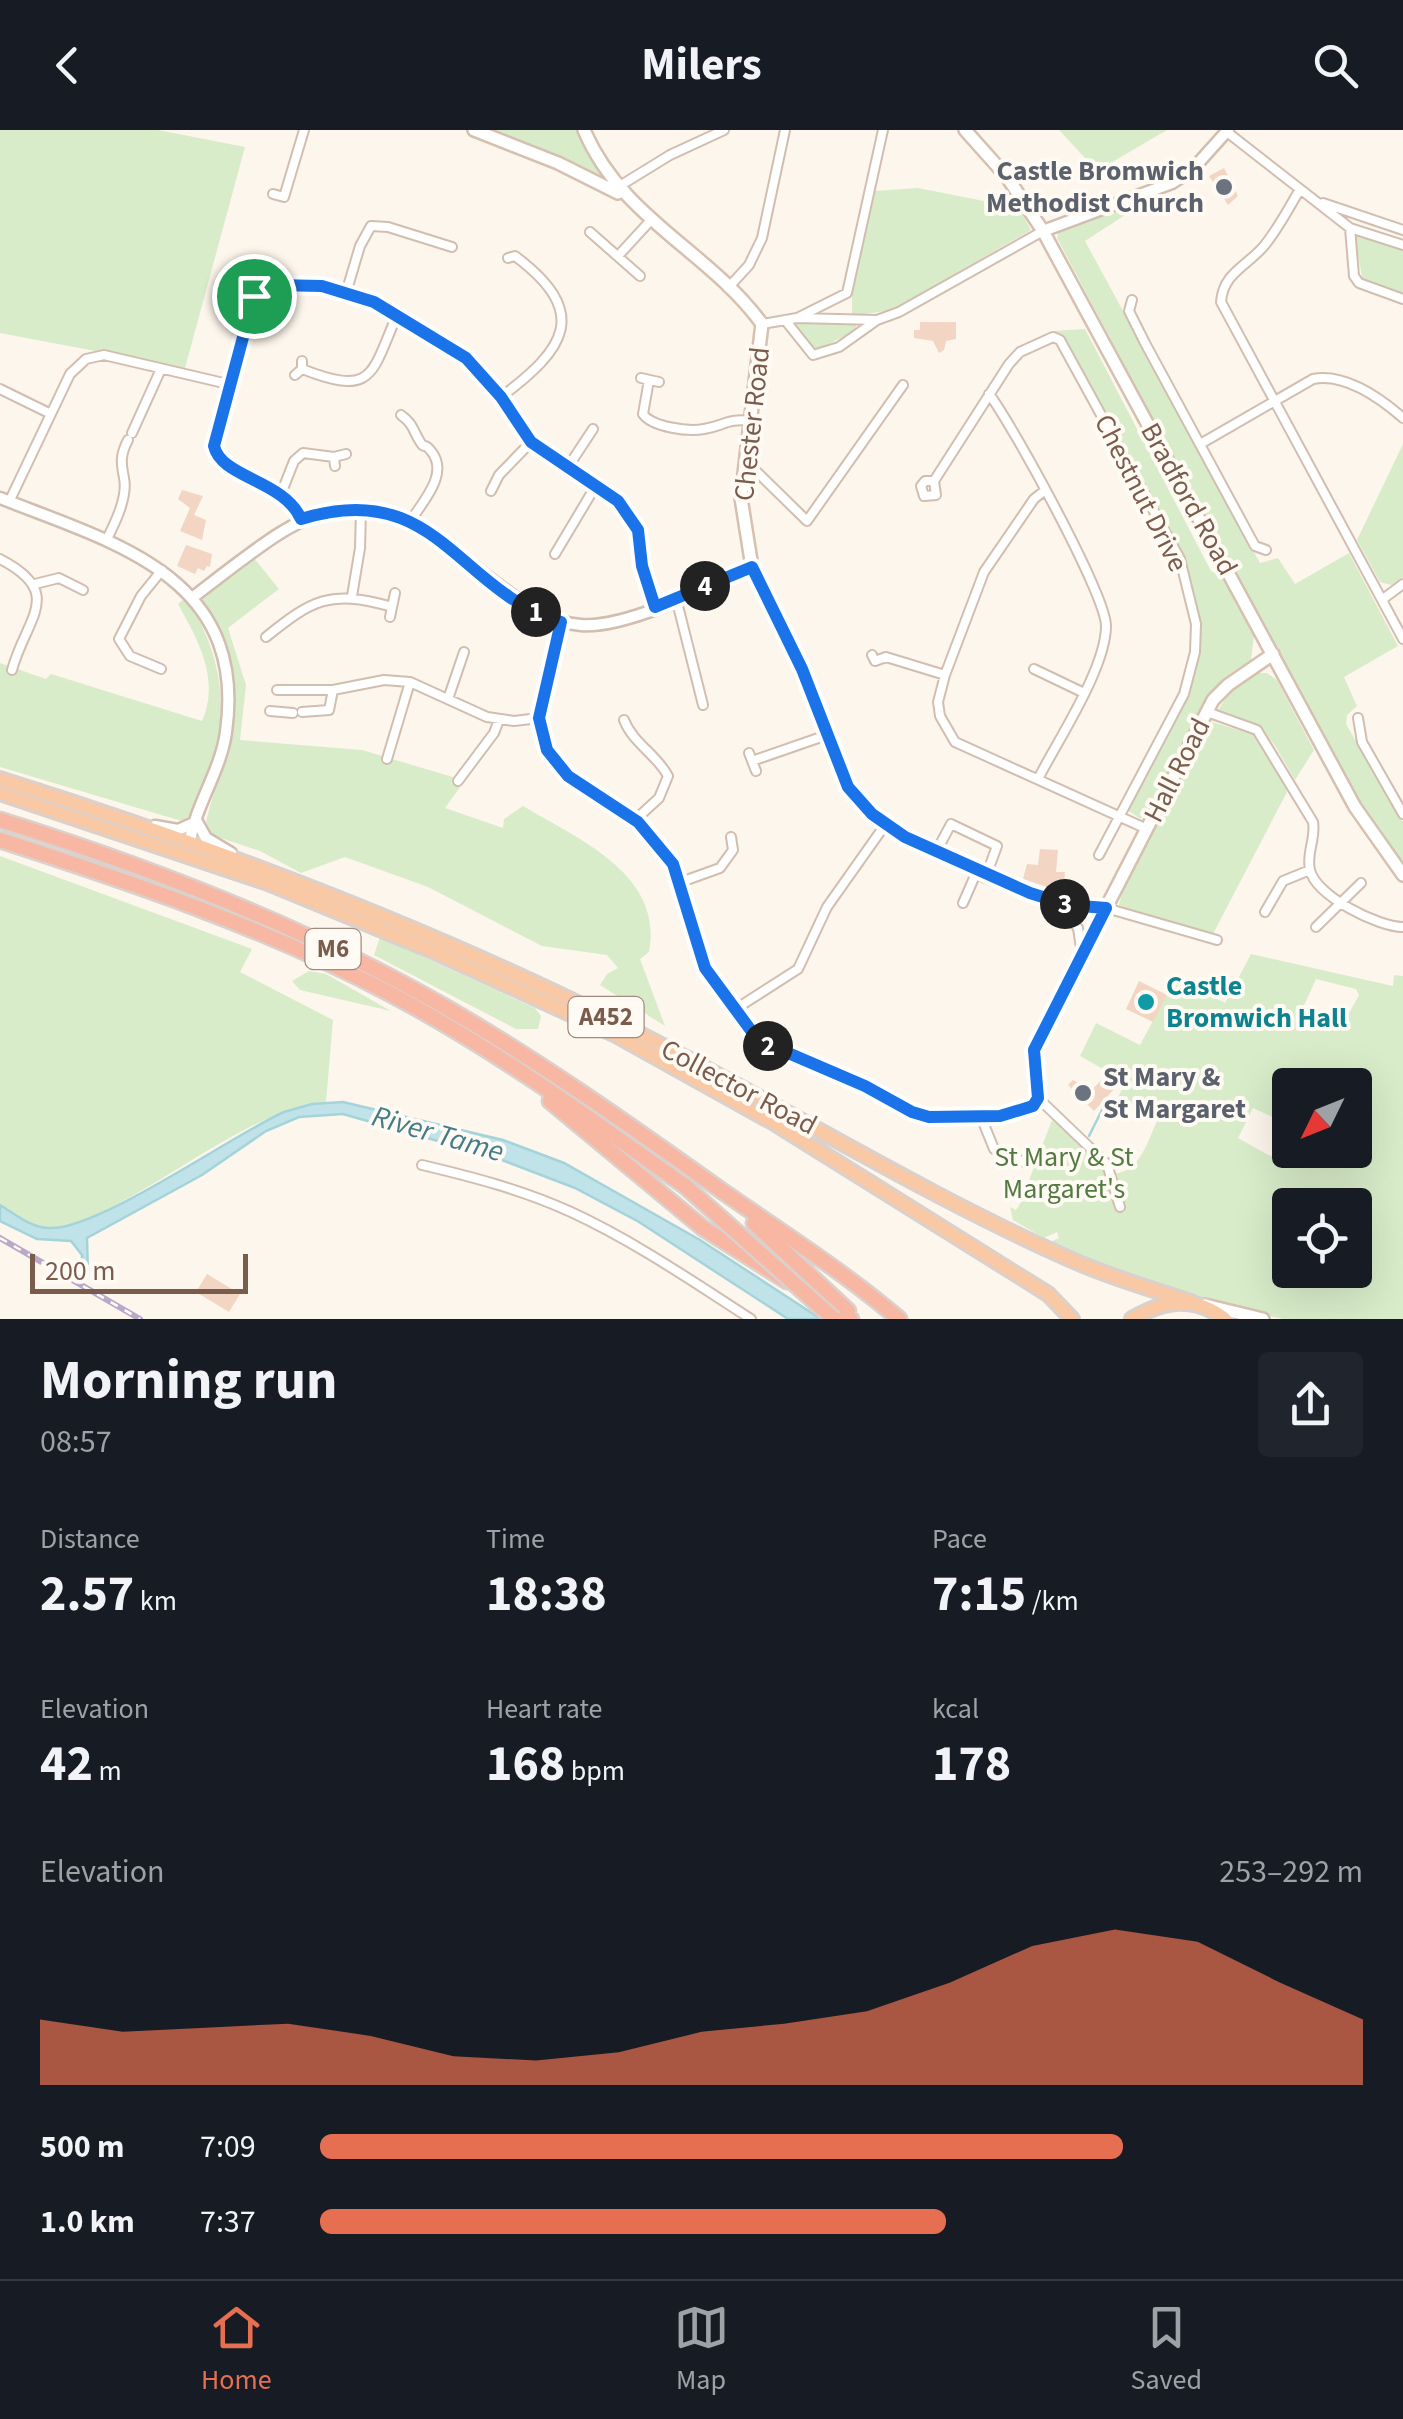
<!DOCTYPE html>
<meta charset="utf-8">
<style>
:root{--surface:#171b24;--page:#20242c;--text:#f1f3f6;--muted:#9ea1a6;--line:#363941;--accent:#e76f51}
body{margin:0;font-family:"Source Sans 3",sans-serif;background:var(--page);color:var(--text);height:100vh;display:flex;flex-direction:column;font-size:38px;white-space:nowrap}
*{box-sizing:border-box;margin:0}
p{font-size:32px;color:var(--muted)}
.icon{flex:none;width:55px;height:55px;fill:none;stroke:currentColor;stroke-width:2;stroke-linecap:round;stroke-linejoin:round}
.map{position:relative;height:1189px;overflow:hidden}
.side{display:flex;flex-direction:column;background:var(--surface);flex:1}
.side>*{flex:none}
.needle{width:65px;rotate:227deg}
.buttons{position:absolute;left:1272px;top:938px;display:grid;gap:20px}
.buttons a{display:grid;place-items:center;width:100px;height:100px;border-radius:10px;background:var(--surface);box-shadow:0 10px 40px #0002;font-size:50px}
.scale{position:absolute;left:30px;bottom:25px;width:218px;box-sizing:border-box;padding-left:10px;border:5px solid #7a5c4d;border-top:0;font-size:28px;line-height:35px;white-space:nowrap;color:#7a5c4d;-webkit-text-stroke:8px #fffaf3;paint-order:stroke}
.pin{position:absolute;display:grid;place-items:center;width:85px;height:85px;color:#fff;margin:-42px;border:5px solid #fff;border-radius:50%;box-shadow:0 2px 10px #0007}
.km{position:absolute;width:50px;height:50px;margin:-25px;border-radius:50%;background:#222;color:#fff;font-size:28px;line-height:50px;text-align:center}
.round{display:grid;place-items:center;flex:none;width:105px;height:105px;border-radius:10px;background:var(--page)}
.headline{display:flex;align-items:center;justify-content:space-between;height:170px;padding:0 40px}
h1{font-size:55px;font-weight:700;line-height:75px}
.metrics{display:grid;grid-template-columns:repeat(3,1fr);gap:15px;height:170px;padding:10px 40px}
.metrics div{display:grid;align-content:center}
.metrics b{font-size:50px;font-weight:700}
.metrics small{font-size:28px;font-weight:400}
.metrics p{font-size:28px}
.chart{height:280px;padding:20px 40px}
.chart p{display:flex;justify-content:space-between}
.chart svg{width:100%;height:180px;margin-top:10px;fill:var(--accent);opacity:.7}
ul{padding:0 40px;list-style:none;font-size:32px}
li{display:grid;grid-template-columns:160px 120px 1fr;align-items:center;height:75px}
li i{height:25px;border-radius:12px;background:var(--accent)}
header{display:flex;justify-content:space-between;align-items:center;height:130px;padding:0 40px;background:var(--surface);font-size:45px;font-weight:700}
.menu{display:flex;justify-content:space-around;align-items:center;height:140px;border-top:2px solid var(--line);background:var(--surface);font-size:28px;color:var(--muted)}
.menu a{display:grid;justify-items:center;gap:5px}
.menu .selected{color:var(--accent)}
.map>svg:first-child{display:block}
.green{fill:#d8ecc9;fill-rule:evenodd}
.water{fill:#bfe3e8;stroke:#a5d3da;stroke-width:2.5}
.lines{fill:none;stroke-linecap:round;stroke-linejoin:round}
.stream{stroke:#a5d3da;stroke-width:2.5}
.building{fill:#f3d5c3}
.minor-casing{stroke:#d1beb0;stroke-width:12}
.tertiary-casing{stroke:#d1beb0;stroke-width:15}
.secondary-casing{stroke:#d6c0b0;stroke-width:16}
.trunk-casing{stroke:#dad1cd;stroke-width:18}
.motorway-casing{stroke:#dad1cd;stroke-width:19}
.minor{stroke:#fff;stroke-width:8}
.tertiary{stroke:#fff;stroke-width:10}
.secondary{stroke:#fff;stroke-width:11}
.trunk{stroke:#f9c8a4;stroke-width:12}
.motorway{stroke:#f7b7a3;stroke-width:14}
.rail-casing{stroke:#b9a8c9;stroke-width:6}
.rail{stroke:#fffaf3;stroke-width:2.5;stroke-dasharray:8;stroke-linecap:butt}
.motorway-bridge-casing{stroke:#dad1cd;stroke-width:19;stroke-linecap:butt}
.motorway-bridge{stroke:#f7b7a3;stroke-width:14}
.route-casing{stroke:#fff;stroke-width:20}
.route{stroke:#1a73e8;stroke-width:12}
.worship-dot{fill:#6b7280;stroke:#fffaf3;stroke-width:4}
.culture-dot{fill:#0f9aa8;stroke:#fffaf3;stroke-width:4}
.labels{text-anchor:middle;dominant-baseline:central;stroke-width:8;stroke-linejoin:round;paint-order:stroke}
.shield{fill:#fffaf3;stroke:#a28b7f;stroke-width:2.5}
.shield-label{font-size:25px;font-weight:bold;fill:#7a5c4d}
.worship-label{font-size:28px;font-weight:bold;fill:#5b616d;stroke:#fffaf3;text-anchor:end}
.street-label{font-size:28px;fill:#7a5c4d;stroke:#fffaf3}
.culture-label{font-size:28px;font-weight:bold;fill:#0d838f;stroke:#fffaf3;text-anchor:start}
.park-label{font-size:28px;fill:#537a41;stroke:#fffaf3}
.water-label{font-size:30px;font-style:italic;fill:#437c86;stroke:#fffaf3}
</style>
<header><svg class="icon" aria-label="back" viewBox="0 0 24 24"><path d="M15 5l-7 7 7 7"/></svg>Milers<svg class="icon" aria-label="search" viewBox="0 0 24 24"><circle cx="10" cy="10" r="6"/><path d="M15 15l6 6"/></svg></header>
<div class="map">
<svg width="1403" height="1189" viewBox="0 0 1403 1189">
<rect width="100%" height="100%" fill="#fdf6ec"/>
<path class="green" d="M0 0H158L245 17 185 238 0 203Z
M493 0H579L602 49 502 3Z
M1059 0H1167L1097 41Z
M918 58 1004 75 1016 73 1031 100 892 180 852 186V164L875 61Z
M1145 72 1085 111 1260 433 1278 428 1295 454 1349 423 1398 516 1344 547 1357 576 1347 585 1346 594 1403 692V736L1370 692 1288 544 1057 108 1059 100Z
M1354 105 1403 121V165L1363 151Z
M797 193 856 195V200L817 220 809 217 793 198Z
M1085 199 1211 441 1221 446 1254 506 1251 530 1230 544 1211 566 1141 689 1127 680C1151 634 1186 585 1196 534 1218 423 1094 299 1053 201Z
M1403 314V447L1391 455 1380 452 1357 410Z
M253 427 279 459 228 498 246 555 240 610 362 620 456 648 463 653 445 678 503 698 504 689 523 676C578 709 664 744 649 822L640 829 665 896 600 855 607 844 618 838 607 825 542 816 428 757 345 727 301 743 260 721 212 705 206 692C218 640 243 591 229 536 223 513 209 492 203 469Z
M185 468C233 534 233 625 185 692L0 637V533L46 549 51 544 202 591C220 549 199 512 178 474Z
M1259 543H1267L1277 550 1314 620 1295 650C1269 607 1272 597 1221 586L1218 580 1230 562Z
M1212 592 1255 605 1281 644 1287 662 1213 804 1134 783 1119 775 1123 759Z
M0 726 252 819 240 842 333 890 326 972C249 979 160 1060 85 1089 73 1094 61 1099 48 1098 30 1096 14 1085 0 1075Z
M380 807 535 878 541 886 538 899H516L374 825Z
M1251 824 1393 856 1394 845 1403 846V1189H1283L1205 1171 1086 1132 1047 1113 1059 1108 1057 1102 1044 1108 1013 1090 1010 1077 1016 1080 1020 1074 1052 990 1097 1030 1106 1043C1139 1048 1146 1014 1158 989L1118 967 1126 952 1080 926 1096 893 1140 915 1176 848 1225 873ZM1316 849 1356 859 1359 865 1340 900 1302 880ZM1290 955H1355V1020H1290V999L1277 1024 1270 1026 1238 1008 1253 978 1290 995ZM1290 1075H1355V1140H1290Z
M309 841 326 844 391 881 300 860 292 851Z"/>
<path class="water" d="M343 972 503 1010 564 1033 700 1110 821 1189H788L639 1092 575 1058 494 1027 343 984 299 987 266 1001 202 1045 87 1108 88 1143 82 1139V1125L71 1111 37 1109 0 1091V1075C15 1084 30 1097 48 1098 96 1102 232 1005 284 982L312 974Z"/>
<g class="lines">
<path class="stream" d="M1089 1006 1104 976"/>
</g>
<path class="building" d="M1224 38 1238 66 1228 75 1209 46Z
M920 192H956V209L946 211 944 220 939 223 933 211 914 208V200H920Z
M182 360 203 366 194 385 206 390 202 410 180 401 190 378 178 369Z
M186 415 212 424 210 437 207 436 204 441 198 438 195 444 177 436Z
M1040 719 1058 720 1056 742H1065L1064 755 1070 756 1069 764 1023 749 1027 734 1038 735Z
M1139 851 1167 865 1153 892 1126 879Z
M1105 946 1116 957 1094 981 1068 955 1073 950 1091 961Z
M207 1144 240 1164 229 1182 196 1162Z"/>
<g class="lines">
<defs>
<path id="minor" d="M1227 2 1350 98 1403 115
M618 57 670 25 724 0
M1300 59C1289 78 1278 99 1264 116 1247 136 1223 143 1221 172L1403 509
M273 64 284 67 304 0
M1323 73 1403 100
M1350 98 1354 146 1359 153 1403 169
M590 102 640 146
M618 126 651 90
M728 158 749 135 762 108 785 0
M346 163 360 116 371 96 388 97 452 117
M1132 170 1129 181 1145 213 1255 416 1266 420
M797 188 877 190 899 182 1043 101
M785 190 813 225 839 217 877 190
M762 194 797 188 847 163 883 0
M302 239C374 267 371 245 397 185
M295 245 302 239V231
M641 248 659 252
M649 250 643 284C652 297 688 302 704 299 724 296 727 288 751 291
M0 259 51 284
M989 264C1012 294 1106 465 1106 496 1106 538 1058 610 1038 649
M501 267C565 219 591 183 515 126L508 128
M401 285C413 294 412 298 419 310 426 322 422 310 431 321 450 344 422 372 410 392
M132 303 161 239
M1202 313 1313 249C1345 243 1380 268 1403 288
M744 334 753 338 807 391 903 255
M335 336 334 327 346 324
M568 337 593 299
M934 351 936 365 924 366 921 356 925 351H934L1009 234 1020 222 1053 207 1060 210 1180 429 1196 494 1195 522 1184 564 1099 725
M491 361 499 345 531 312
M1044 361 1034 369 984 442 945 545 938 572 940 586 955 612 1147 699
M281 364 294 331 303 323 334 327
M9 372 70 244 86 229 104 225 228 254
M301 389C284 350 221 348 215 316L249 176C278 109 436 201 471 232 496 255 508 287 530 311 554 336 593 348 618 371 640 391 645 446 655 477
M107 409C115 393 128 367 124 348 121 333 120 325 128 310
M555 424 595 357
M0 429C66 463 26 488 12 540
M35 454 59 448 83 460
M352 466 360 418 361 379
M676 468 703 575
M1383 469 1403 454
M390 487 395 463
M561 491C553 520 533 575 540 603 555 659 622 669 655 709 693 754 685 816 719 862 731 878 747 903 764 913 793 932 831 940 862 954 881 963 896 977 915 983 942 991 1022 994 1038 968
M266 507C313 469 330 460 389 476
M872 525 875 531 886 527 945 545
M161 539 130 526 119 509 141 466 162 440
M1034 539 1082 562
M277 560H333L384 550 410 552 487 587 514 591 539 588
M448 569 464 522
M270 581 293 583
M302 582 329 580 333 560
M1207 582 1257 600 1313 692C1316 709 1306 723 1310 740 1316 766 1378 797 1403 797
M1358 588 1362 612 1403 684
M624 590C633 613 657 625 668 646L659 668 635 690
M749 623 756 641
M387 629 410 552
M752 631 827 605
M458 651 494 603 499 590
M936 722 951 694 997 716 986 746
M681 752 720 738 733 720 731 707
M1055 771 1078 798 1081 818
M963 773 977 741
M1265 782 1283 751 1310 740
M1316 797 1361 753
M734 880 798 839 827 777 885 695
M981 987 994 1019 1024 1032
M422 1035C473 1047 523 1060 571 1082 634 1111 692 1151 751 1189
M1120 1077 1107 1034 1038 968 1033 920 1106 778 1217 810"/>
<path id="tertiary" d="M1043 101 1172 53 1192 40 1228 0
M0 368C114 413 248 446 226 602 221 640 196 674 190 711
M192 468C318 371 350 337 488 447 517 469 543 492 581 495 625 499 711 456 752 437
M197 692 206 708 231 723
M155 696 178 700 196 692"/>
<path id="secondary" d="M474 0 558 33 618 63
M584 0C622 89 709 121 762 194L741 368 752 437 802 539 848 657 885 695 986 746 1069 775 1106 778 1213 570 1228 555 1273 524
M965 0 1007 47 1043 101 1355 677 1403 745
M1205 1175 1263 1189"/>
<path id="trunk" d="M0 649C213 716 420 794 620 894 769 968 911 1058 1063 1126 1104 1145 1148 1158 1191 1172
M0 663 268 753 435 822 614 904 776 994 1048 1164 1072 1189
M1132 1189C1164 1170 1194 1165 1225 1189"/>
<path id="motorway" d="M0 690C153 738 306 797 445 877 541 932 632 997 722 1061 781 1102 844 1142 899 1189
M0 710C133 753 263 797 387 862 492 917 589 988 685 1056
M550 971 703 1098 787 1151
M754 1093 848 1181
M819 1170 851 1189"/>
</defs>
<use href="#minor" class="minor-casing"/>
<use href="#tertiary" class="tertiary-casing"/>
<use href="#secondary" class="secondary-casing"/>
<use href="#trunk" class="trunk-casing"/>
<use href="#motorway" class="motorway-casing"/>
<use href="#minor" class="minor"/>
<use href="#tertiary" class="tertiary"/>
<use href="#secondary" class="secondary"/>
<use href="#trunk" class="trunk"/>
<use href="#motorway" class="motorway"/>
<defs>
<path id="rail" d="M0 1108 140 1189"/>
</defs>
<use href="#rail" class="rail-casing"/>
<use href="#rail" class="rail"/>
<defs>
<path id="motorway-bridge" d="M685 1056 834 1189"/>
</defs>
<use href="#motorway-bridge" class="motorway-bridge-casing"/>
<use href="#motorway-bridge" class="motorway-bridge"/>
</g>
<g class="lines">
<defs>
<path id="route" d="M273 155 322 156 374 172 466 228 501 267 531 312 618 371 638 400 642 436 655 477 752 437 802 539 848 657 872 684 905 707 1030 763 1068 775 1106 778 1034 920 1038 968 1033 976 1000 986 929 987 912 982 865 956 758 910 705 838 673 734 638 692 568 646 547 620 539 588 561 492C457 461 437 347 301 389 284 350 221 348 214 316L254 166Z"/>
</defs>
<use href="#route" class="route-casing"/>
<use href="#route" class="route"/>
</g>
<g class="worship-dot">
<circle cx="1224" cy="57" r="10"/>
<circle cx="1083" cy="963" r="10"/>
</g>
<circle class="culture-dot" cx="1146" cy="872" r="10"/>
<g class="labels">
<g class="shield">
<rect x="305.5" y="799" width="55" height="40" rx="8"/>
<rect x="568.5" y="867" width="75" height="40" rx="8"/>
</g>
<g class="shield-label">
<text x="333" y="819">M6</text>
<text x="606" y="887">A452</text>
</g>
<g class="worship-label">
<text x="1204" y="41">Castle Bromwich<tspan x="1204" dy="32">Methodist Church</tspan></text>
<text x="1103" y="947" text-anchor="start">St Mary &amp;<tspan x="1103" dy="32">St Margaret</tspan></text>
</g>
<g class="street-label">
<text transform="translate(752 294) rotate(-84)">Chester Road</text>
<text transform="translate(1141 363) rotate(63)">Chestnut Drive</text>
<text transform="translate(1189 369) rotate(61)">Bradford Road</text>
<text transform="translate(1177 640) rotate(-63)">Hall Road</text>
<text transform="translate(739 957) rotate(28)">Collector Road</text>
</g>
<g class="culture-label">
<text x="1166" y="856">Castle<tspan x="1166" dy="32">Bromwich Hall</tspan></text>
</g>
<g class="park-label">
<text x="1064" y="1027">St Mary &amp; St<tspan x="1064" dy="32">Margaret's</tspan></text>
</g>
<g class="water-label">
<text transform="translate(438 1004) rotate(16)">River Tame</text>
</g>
</g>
</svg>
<div class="buttons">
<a><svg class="needle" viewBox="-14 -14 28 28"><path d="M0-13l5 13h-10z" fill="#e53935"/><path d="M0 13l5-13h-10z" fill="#9ea1a6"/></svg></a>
<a><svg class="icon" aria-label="locate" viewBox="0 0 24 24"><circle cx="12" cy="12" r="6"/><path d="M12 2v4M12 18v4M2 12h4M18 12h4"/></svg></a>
</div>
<div class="scale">200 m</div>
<div class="pin" style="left:254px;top:166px;background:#1e9e55"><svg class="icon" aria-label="arrive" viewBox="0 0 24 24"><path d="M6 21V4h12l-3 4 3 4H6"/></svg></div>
<b class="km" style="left:536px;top:482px">1</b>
<b class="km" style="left:768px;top:916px">2</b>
<b class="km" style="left:1065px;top:774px">3</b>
<b class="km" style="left:705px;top:456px">4</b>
</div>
<section class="side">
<div class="headline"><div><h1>Morning run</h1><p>08:57</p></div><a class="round"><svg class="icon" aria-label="share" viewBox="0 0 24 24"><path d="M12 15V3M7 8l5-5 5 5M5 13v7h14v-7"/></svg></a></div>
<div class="metrics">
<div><p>Distance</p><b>2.57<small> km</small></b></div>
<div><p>Time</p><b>18:38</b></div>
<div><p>Pace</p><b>7:15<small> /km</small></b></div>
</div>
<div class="metrics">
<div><p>Elevation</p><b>42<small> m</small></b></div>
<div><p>Heart rate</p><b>168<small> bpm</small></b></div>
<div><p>kcal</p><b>178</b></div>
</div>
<div class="chart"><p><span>Elevation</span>253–292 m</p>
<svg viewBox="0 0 160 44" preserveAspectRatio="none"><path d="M0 44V28L10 31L20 30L30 29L40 32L50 37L60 38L70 36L80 31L90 29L100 26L110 19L120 10L130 6L140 9L150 19L160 28V44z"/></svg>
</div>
<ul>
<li><b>500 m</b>7:09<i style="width:77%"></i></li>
<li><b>1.0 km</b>7:37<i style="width:60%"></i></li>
</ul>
</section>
<nav class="menu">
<a class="selected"><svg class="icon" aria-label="home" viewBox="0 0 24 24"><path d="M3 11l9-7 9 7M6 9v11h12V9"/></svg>Home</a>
<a><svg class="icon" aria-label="map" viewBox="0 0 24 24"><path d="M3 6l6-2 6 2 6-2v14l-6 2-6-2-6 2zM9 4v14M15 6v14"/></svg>Map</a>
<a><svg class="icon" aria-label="saved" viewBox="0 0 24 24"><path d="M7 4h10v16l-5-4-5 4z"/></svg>Saved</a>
</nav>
